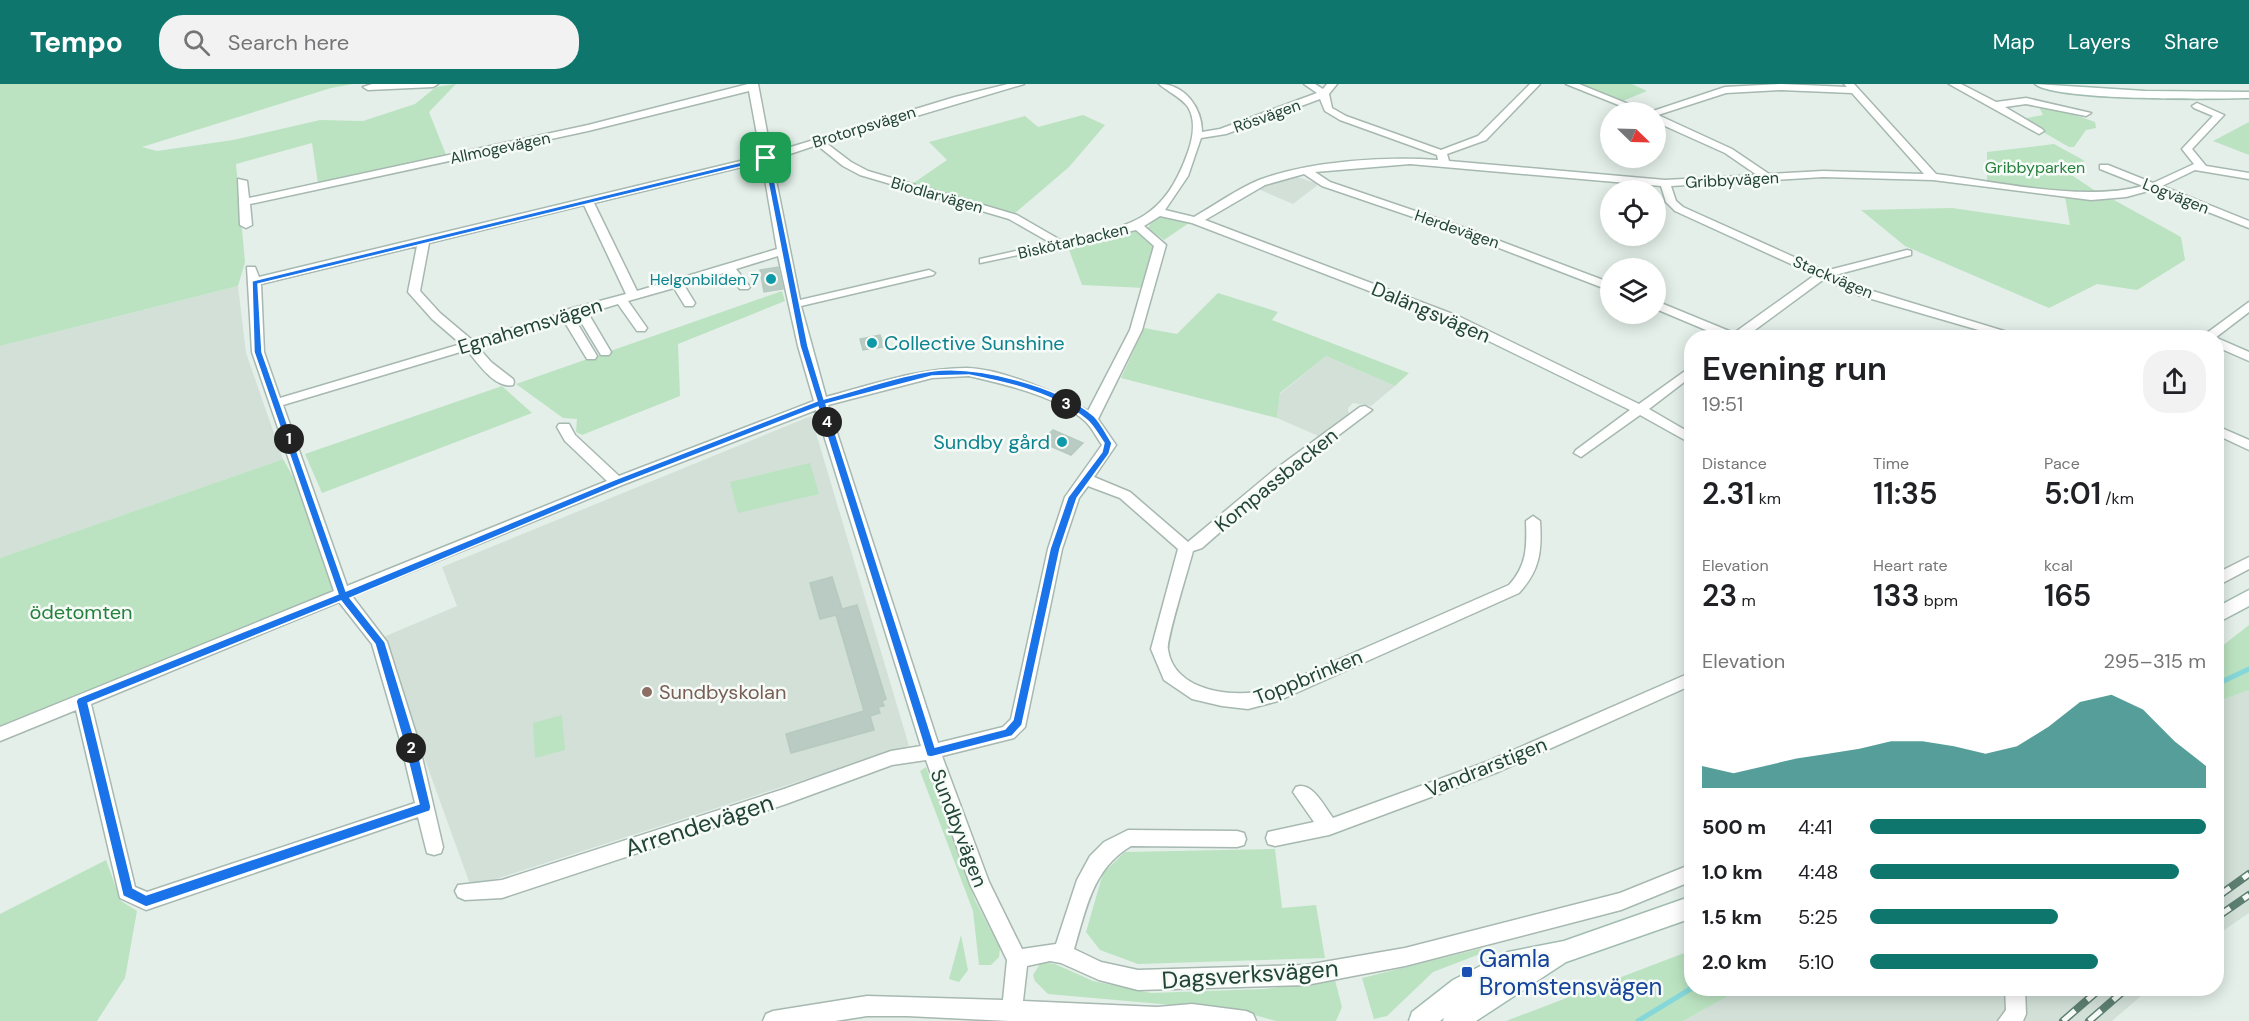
<!DOCTYPE html>
<meta charset="utf-8">
<style>
:root{--surface:#fff;--page:#f2f2f2;--text:#202124;--muted:#757577;--accent:#0f766e}
body{margin:0;font-family:"DM Sans",sans-serif;background:var(--page);color:var(--text);height:100vh;display:flex;flex-direction:column;font-size:22px;white-space:nowrap}
*{box-sizing:border-box;margin:0}
p{font-size:20px;color:var(--muted)}
.icon{flex:none;width:33px;height:33px;fill:none;stroke:currentColor;stroke-width:2;stroke-linecap:round;stroke-linejoin:round}
.map{position:relative;flex:1;overflow:hidden}
.drawer{position:absolute;left:1684px;top:246px;width:540px;height:666px;display:flex;flex-direction:column;background:var(--surface);border-radius:24px;box-shadow:0 3px 15px #0003}
.drawer>*{flex:none}
.needle{width:39px;rotate:113deg}
.buttons{position:absolute;left:1600px;top:18px;display:grid;gap:12px}
.buttons a{display:grid;place-items:center;width:66px;height:66px;border-radius:50%;background:var(--surface);box-shadow:0 3px 15px #0003;font-size:30px}
.pin{position:absolute;display:grid;place-items:center;width:51px;height:51px;color:#fff;margin:-26px;border-radius:12px;box-shadow:0 3px 9px #0006}
.km{position:absolute;width:30px;height:30px;margin:-15px;border-radius:50%;background:#222;color:#fff;font-size:16px;line-height:30px;text-align:center}
.round{display:grid;place-items:center;flex:none;width:63px;height:63px;border-radius:24px;background:var(--page)}
.head{display:flex;align-items:center;justify-content:space-between;height:102px;padding:0 18px}
h1{font-size:33px;font-weight:600;line-height:45px}
.metrics{display:grid;grid-template-columns:repeat(3,1fr);gap:9px;height:102px;padding:6px 18px}
.metrics div{display:grid;align-content:center}
.metrics b{font-size:30px;font-weight:600}
.metrics small{font-size:16px;font-weight:400}
.metrics p{font-size:16px}
.chart{height:168px;padding:12px 18px}
.chart p{display:flex;justify-content:space-between}
.chart svg{width:100%;height:108px;margin-top:6px;fill:var(--accent);opacity:.7}
ul{padding:0 18px;list-style:none;font-size:20px}
li{display:grid;grid-template-columns:96px 72px 1fr;align-items:center;height:45px}
li i{height:15px;border-radius:8px;background:var(--accent)}
header{display:flex;align-items:center;gap:36px;box-sizing:border-box;height:84px;padding:0 30px;background:var(--accent);color:#fff}
header strong{font-size:28px}
nav{display:flex;gap:33px;margin-inline-start:auto;font-size:21px}
.search{width:420px;height:54px;background:var(--page);display:flex;align-items:center;gap:15px;box-sizing:border-box;padding:0 21px;border-radius:24px;color:var(--muted);font-size:22px}
.map>svg:first-child{display:block}
.built{fill:#d2e0d8}
.green{fill:#bbe3c1}
.lines{fill:none;stroke-linecap:round;stroke-linejoin:round}
.stream{stroke:#86d7da;stroke-width:5}
.building{fill:#b9cbc2;stroke:#b6cabf;stroke-width:1.5}
.street-casing{stroke:#a6b8b0;stroke-width:3}
.secondary-casing{stroke:#a1bcb0;stroke-width:3}
.street{fill:#fff;fill-rule:evenodd}
.secondary{fill:#fff;fill-rule:evenodd}
.rail-casing{stroke:#5c7f71;stroke-width:8}
.rail{stroke:#f6fbf8;stroke-width:5;stroke-dasharray:16;stroke-linecap:butt}
.route{fill:#1a73e8;stroke:#fff;stroke-width:1.5;fill-rule:evenodd}
.culture-dot{fill:#0f9aa8;stroke:#f6fbf8;stroke-width:2}
.education-dot{fill:#8d6e63;stroke:#f6fbf8;stroke-width:2}
.transit-dot{fill:#1a4fb4;stroke:#f6fbf8;stroke-width:2}
.labels{text-anchor:middle;dominant-baseline:central;stroke-width:5;stroke-linejoin:round;paint-order:stroke}
.far-street-label{font-size:16px;fill:#214436;stroke:#f6fbf8}
.far-park-label{font-size:16px;fill:#26803e;stroke:#f6fbf8}
.far-culture-label{font-size:16px;fill:#0d838f;stroke:#f6fbf8;text-anchor:end}
.street-label{font-size:20px;fill:#214436;stroke:#f6fbf8}
.culture-label{font-size:20px;fill:#0d838f;stroke:#f6fbf8;text-anchor:start}
.park-label{font-size:20px;fill:#26803e;stroke:#f6fbf8}
.education-label{font-size:20px;fill:#785e54;stroke:#f6fbf8;text-anchor:start}
.near-street-label{font-size:24px;fill:#214436;stroke:#f6fbf8}
.near-transit-label{font-size:24px;fill:#164399;stroke:#f6fbf8;text-anchor:start}
</style>
<header>
<strong>Tempo</strong>
<div class="search"><svg class="icon" aria-label="search" viewBox="0 0 24 24"><circle cx="10" cy="10" r="6"/><path d="M15 15l6 6"/></svg>Search here</div>
<nav><a>Map</a><a>Layers</a><a>Share</a></nav>
</header>
<div class="map">
<svg width="2249" height="937" viewBox="0 0 2249 937">
<rect width="100%" height="100%" fill="#e4efe9"/>
<path class="built" d="M1294 92 1319 100 1293 120 1258 105Z
M238 202 246 269 283 375 0 474V262Z
M1326 272 1395 302 1371 322 1353 319 1348 324 1349 334 1323 354 1277 334 1280 310Z
M811 332 909 662 471 803 381 554 457 522 442 483Z
M2249 606V829L2217 851V618Z
M1741 905H2149L2112 937H1683Z"/>
<path class="green" d="M0 0H353L331 4 142 63 157 67 233 56 320 36 363 37 415 20 436 3 456 0 429 28 447 73 318 100 312 59 236 80 245 178 238 202 0 262Z
M1576 0H1632L1647 7 1620 18Z
M2039 23 2061 26 2095 38 2096 44 2086 46 2074 63H2069L2021 35 2043 31Z
M1083 31 1105 41 1069 83 1014 130 912 100 947 76 929 58 1025 32 1038 43Z
M2249 38V71L2213 57Z
M2054 60 2085 77 2058 82 2100 110 2073 109 1987 97V68Z
M2065 113 2114 116 2181 153 2185 176 2137 206 2097 200 2049 224 1905 162 1861 126 1952 124 2070 141Z
M1161 132 1189 139 1164 156 1148 144 1153 135Z
M1139 146 1154 162 1145 204 1082 201 1068 163Z
M782 207 785 217 678 260 680 312 582 351 576 348 577 335 563 334 516 300Z
M1218 209 1278 228 1272 236 1409 289 1395 302 1326 272 1280 309 1277 334 1121 294 1144 244 1177 250Z
M502 302 532 329 322 409 305 370Z
M283 375 317 435 341 505 0 644V474Z
M810 379 819 410 738 429 730 398Z
M2249 541V606L2217 618V566Z
M562 631 565 666 535 674 533 639Z
M926 683 975 816 1000 864 999 873 991 881H979L973 827 920 687Z
M1275 765 1282 824 1316 821 1325 874 1138 880 1100 866 1086 848 1103 789 1125 768Z
M106 776 121 817 137 827 125 894 97 937H0V830Z
M961 851 968 886 959 898 949 895Z
M1487 863 1493 865 1433 888 1387 932 1374 935 1362 894Z
M1692 866V904L1741 905 1683 937H1506Z
M1041 878 1055 880 1093 897 1151 909 1264 905 1335 896 1342 923 1336 937H1276L1240 927 1048 910 1035 897 1033 891Z"/>
<g class="lines">
<path class="stream" d="M2217 600 2249 585
M1638 937 1692 904"/>
</g>
<path class="building" d="M778 183 783 205 764 208 760 186Z
M880 251 884 263 863 266 860 255Z
M1053 346 1083 359 1071 371 1041 358Z
M832 493 842 525 857 521 886 615 882 617 884 622 878 623 880 629 870 632 874 646 791 669 786 650 864 627 836 531 820 535 810 499Z"/>
<g class="lines">
<defs>
<path id="street" d="M372 0H438L433 3 368 6 363 3Z
M748 0H758L771 69 955 13 1008 0H1024L826 59 851 78 868 87 1017 131 1062 157C1129 142 1163 139 1188 68 1193 54 1196 36 1188 23 1181 13 1168 8 1159 0 1185 0 1202 24 1202 48L1220 45 1317 9 1304 0H1315L1323 5 1327 0H1337L1329 10 1332 24 1346 32 1441 66 1478 52 1530 0H1540L1486 56 1447 70 1449 77 1665 96 1757 91 1725 69 1656 38V28H1652L1653 27 1725 3 1781 0 1847 3 1844 0H1854L1936 90C1998 98 2083 118 2143 102L2100 85V81H2108L2153 99 2194 80 2182 65 2213 32 2194 24 2192 22 2197 19 2224 31 2192 65 2206 82 2249 89V95L2195 86 2162 102 2249 137V144L2152 106 2126 113 2091 116 1933 96 1823 93 1671 102 1676 117 1683 123 1825 187 1907 166 1911 167V171L1835 191 1866 205 2027 254H2006L1858 211 1824 195 1744 254H1725L1656 225V217L1734 249 1815 191 1675 127 1666 118 1661 102 1410 80 1315 88 1330 98 1468 145 1611 199V207L1460 149 1322 102 1304 90 1265 101 1205 136 1458 232 1639 320 1692 282V292L1649 325 1692 350V360L1640 331 1581 373 1574 369 1576 366 1630 326 1450 238 1192 139 1160 132 1144 142 1166 161 1142 246 1098 335 1116 361 1094 393 1130 408 1188 458 1273 387 1360 323 1365 322 1372 326 1283 393 1202 464 1193 467C1189 483 1166 556 1168 566 1175 609 1235 614 1269 606L1509 501C1527 481 1527 463 1526 437L1533 432 1540 437C1542 467 1540 486 1519 509L1278 617 1248 625 1222 622 1192 615 1164 596 1151 565 1178 465 1120 414 1088 402 1079 414 1062 465 1025 643 1014 654 942 672 989 798 1022 865 1056 860 1077 796 1090 772 1104 758 1128 746 1237 747 1244 749 1246 755 1244 761 1237 763 1131 762C1092 785 1086 826 1074 865L1101 878 1138 886 1306 881 1405 864 1620 809 1692 780V797L1621 826 1405 882 1306 901 1138 906 1099 896 1061 879 1050 877 1027 882 1023 917 1157 923 1192 920 1246 927 1253 930 1256 937H1009L907 932H867L835 937H763L766 930 773 927 867 912 1003 916 1007 876 970 800 926 676 892 681 786 720 502 814 465 816 458 813 455 807 458 801 502 796 784 705 891 667 921 662 816 326 622 401 352 512 387 558 418 656 443 763 441 769 434 771 427 769 418 733 146 826 120 814 76 626 0 657V643L334 507 252 268 247 183H255L259 193 761 72 749 7 588 47 250 120 252 141 246 144 240 141 238 95 247 97 249 114 588 41ZM1781 6 1852 9 1924 90 1823 87 1769 90 1732 65 1658 31 1726 9ZM1320 15 1325 27 1340 36 1437 71 1438 76C1385 72 1309 77 1259 96 1237 105 1215 121 1194 133L1165 126 1188 92 1201 54 1226 50ZM817 61 843 82 860 91 1009 135 1051 159 980 175V179L1136 146 1154 162 1130 246 1088 327C1058 309 1002 285 967 284 919 284 871 301 826 313L801 222 933 191 935 189 929 186 800 216 772 76ZM762 78 777 165 637 207 594 119ZM584 121 626 210 562 227 560 230 472 256 440 229 420 207 429 159ZM417 162 408 208 432 235 461 260 280 314 264 268 261 200ZM778 172 798 262 814 317 619 392 575 351 569 340H559L557 343 565 357 607 397 347 502 283 321 467 266C477 278 495 305 513 301L514 298 513 295 491 278 478 263 564 237 587 275H595L597 272 574 234 578 233 601 271H609L611 268 588 229 618 220 637 247H645L647 244 628 217 674 204 685 222H693L695 219 684 201 727 188 740 205H748L750 203 736 185ZM969 292C1004 300 1060 313 1086 338 1092 344 1097 354 1102 361L1065 413 1048 465 1011 635 1003 643 938 659 828 321 932 294ZM339 518 372 560 400 656 415 719 147 808 135 803 91 620Z
M1566 0H1579L1648 28H1636Z
M1949 0H1961L1996 18 2026 14 2091 29 2086 32 2026 20 2005 23 2042 45 2044 47 2039 50Z
M2249 218V228L2215 254H2200Z
M2217 254 2249 268V277L2217 263Z
M2217 342 2249 356V366L2217 351Z
M2249 473V485L2217 502V489Z
M1692 588V601L1498 688 1329 751 1275 762 1268 760 1266 754 1268 748 1314 738 1293 708 1296 703C1312 697 1324 722 1333 734L1486 678Z
M2005 904H2025L2026 930 2023 937H1998L2006 926Z"/>
<path id="secondary" d="M2035 0 2145 7 2249 8V14C2214 15 2056 17 2035 0Z
M2249 506V522L2217 539V523Z
M1692 812V834L1566 878 1476 937H1443L1444 934 1440 937H1409L1412 928 1453 896 1508 868 1564 857Z"/>
</defs>
<use href="#street" class="street-casing"/>
<use href="#secondary" class="secondary-casing"/>
<use href="#street" class="street"/>
<use href="#secondary" class="secondary"/>
<defs>
<path id="rail" d="M2217 813 2249 790
M2217 833 2249 811
M2063 937 2101 904
M2089 937 2127 904"/>
</defs>
<use href="#rail" class="rail-casing"/>
<use href="#rail" class="rail"/>
</g>
<path class="route" d="M766 72 770 74 808 262 824 315C860 306 896 292 932 287 977 281 1059 302 1094 332 1101 339 1107 351 1112 359L1109 370 1077 414 1060 465 1022 641 1012 652 931 673 927 672 818 323 621 400 350 514 385 558 415 656 431 723 430 727 146 823 123 812 76 617 78 614 338 510 254 268 252 197ZM764 77 800 262 817 317 614 396 346 507 262 268 258 200ZM969 291C1009 299 1055 309 1087 336 1094 342 1099 352 1104 359L1102 368 1068 413 1050 465 1013 636 1005 645 935 663 826 320 932 292ZM341 517 375 560 403 656 419 720 146 811 133 804 88 619Z"/>
<g class="culture-dot">
<circle cx="771" cy="195" r="6"/>
<circle cx="872" cy="259" r="6"/>
<circle cx="1062" cy="358" r="6"/>
</g>
<circle class="education-dot" cx="647" cy="608" r="6"/>
<rect class="transit-dot" x="1461" y="882" width="12" height="12" rx="3"/>
<g class="labels">
<g class="far-street-label">
<text transform="translate(1267 32) rotate(-20)">Rösvägen</text>
<text transform="translate(864 43) rotate(-17)">Brotorpsvägen</text>
<text transform="translate(500 64) rotate(-12)">Allmogevägen</text>
<text transform="translate(1732 96) rotate(-3)">Gribbyvägen</text>
<text transform="translate(937 111) rotate(16)">Biodlarvägen</text>
<text transform="translate(2176 112) rotate(22)">Logvägen</text>
<text transform="translate(1457 145) rotate(19)">Herdevägen</text>
<text transform="translate(1073 157) rotate(-13)">Biskötarbacken</text>
<text transform="translate(1833 193) rotate(23)">Stackvägen</text>
</g>
<g class="far-park-label">
<text x="2035" y="83">Gribbyparken</text>
</g>
<g class="far-culture-label">
<text x="759" y="195">Helgonbilden 7</text>
</g>
<g class="street-label">
<text transform="translate(1431 228) rotate(23)">Dalängsvägen</text>
<text transform="translate(530 242) rotate(-17)">Egnahemsvägen</text>
<text transform="translate(1276 396) rotate(-39)">Kompassbacken</text>
<text transform="translate(1308 593) rotate(-22)">Toppbrinken</text>
<text transform="translate(1486 683) rotate(-22)">Vandrarstigen</text>
<text transform="translate(959 744) rotate(69)">Sundbyvägen</text>
</g>
<g class="culture-label">
<text x="884" y="259">Collective Sunshine</text>
<text x="1050" y="358" text-anchor="end">Sundby gård</text>
</g>
<g class="park-label">
<text x="81" y="528">ödetomten</text>
</g>
<g class="education-label">
<text x="659" y="608">Sundbyskolan</text>
</g>
<g class="near-street-label">
<text transform="translate(699 741) rotate(-18)">Arrendevägen</text>
<text transform="translate(1250 890) rotate(-4)">Dagsverksvägen</text>
</g>
<g class="near-transit-label">
<text x="1479" y="874">Gamla<tspan x="1479" dy="28">Bromstensvägen</tspan></text>
</g>
</g>
</svg>
<div class="buttons">
<a><svg class="needle" viewBox="-14 -14 28 28"><path d="M0-13l5 13h-10z" fill="#e53935"/><path d="M0 13l5-13h-10z" fill="#757577"/></svg></a>
<a><svg class="icon" aria-label="locate" viewBox="0 0 24 24"><circle cx="12" cy="12" r="6"/><path d="M12 2v4M12 18v4M2 12h4M18 12h4"/></svg></a>
<a><svg class="icon" aria-label="layers" viewBox="0 0 24 24"><path d="M12 4l9 5-9 5-9-5zM3 14l9 5 9-5"/></svg></a>
</div>
<div class="pin" style="left:766px;top:74px;background:#1e9e55"><svg class="icon" aria-label="arrive" viewBox="0 0 24 24"><path d="M6 21V4h12l-3 4 3 4H6"/></svg></div>
<b class="km" style="left:289px;top:355px">1</b>
<b class="km" style="left:411px;top:664px">2</b>
<b class="km" style="left:1066px;top:320px">3</b>
<b class="km" style="left:827px;top:338px">4</b>
<section class="drawer">
<div class="head"><div><h1>Evening run</h1><p>19:51</p></div><a class="round"><svg class="icon" aria-label="share" viewBox="0 0 24 24"><path d="M12 15V3M7 8l5-5 5 5M5 13v7h14v-7"/></svg></a></div>
<div class="metrics">
<div><p>Distance</p><b>2.31<small> km</small></b></div>
<div><p>Time</p><b>11:35</b></div>
<div><p>Pace</p><b>5:01<small> /km</small></b></div>
</div>
<div class="metrics">
<div><p>Elevation</p><b>23<small> m</small></b></div>
<div><p>Heart rate</p><b>133<small> bpm</small></b></div>
<div><p>kcal</p><b>165</b></div>
</div>
<div class="chart"><p><span>Elevation</span>295–315 m</p>
<svg viewBox="0 0 160 44" preserveAspectRatio="none"><path d="M0 44V35L10 38L20 35L30 32L40 30L50 28L60 25L70 25L80 27L90 30L100 27L110 19L120 9L130 6L140 12L150 25L160 35V44z"/></svg>
</div>
<ul>
<li><b>500 m</b>4:41<i style="width:100%"></i></li>
<li><b>1.0 km</b>4:48<i style="width:92%"></i></li>
<li><b>1.5 km</b>5:25<i style="width:56%"></i></li>
<li><b>2.0 km</b>5:10<i style="width:68%"></i></li>
</ul>
</section>
</div>
